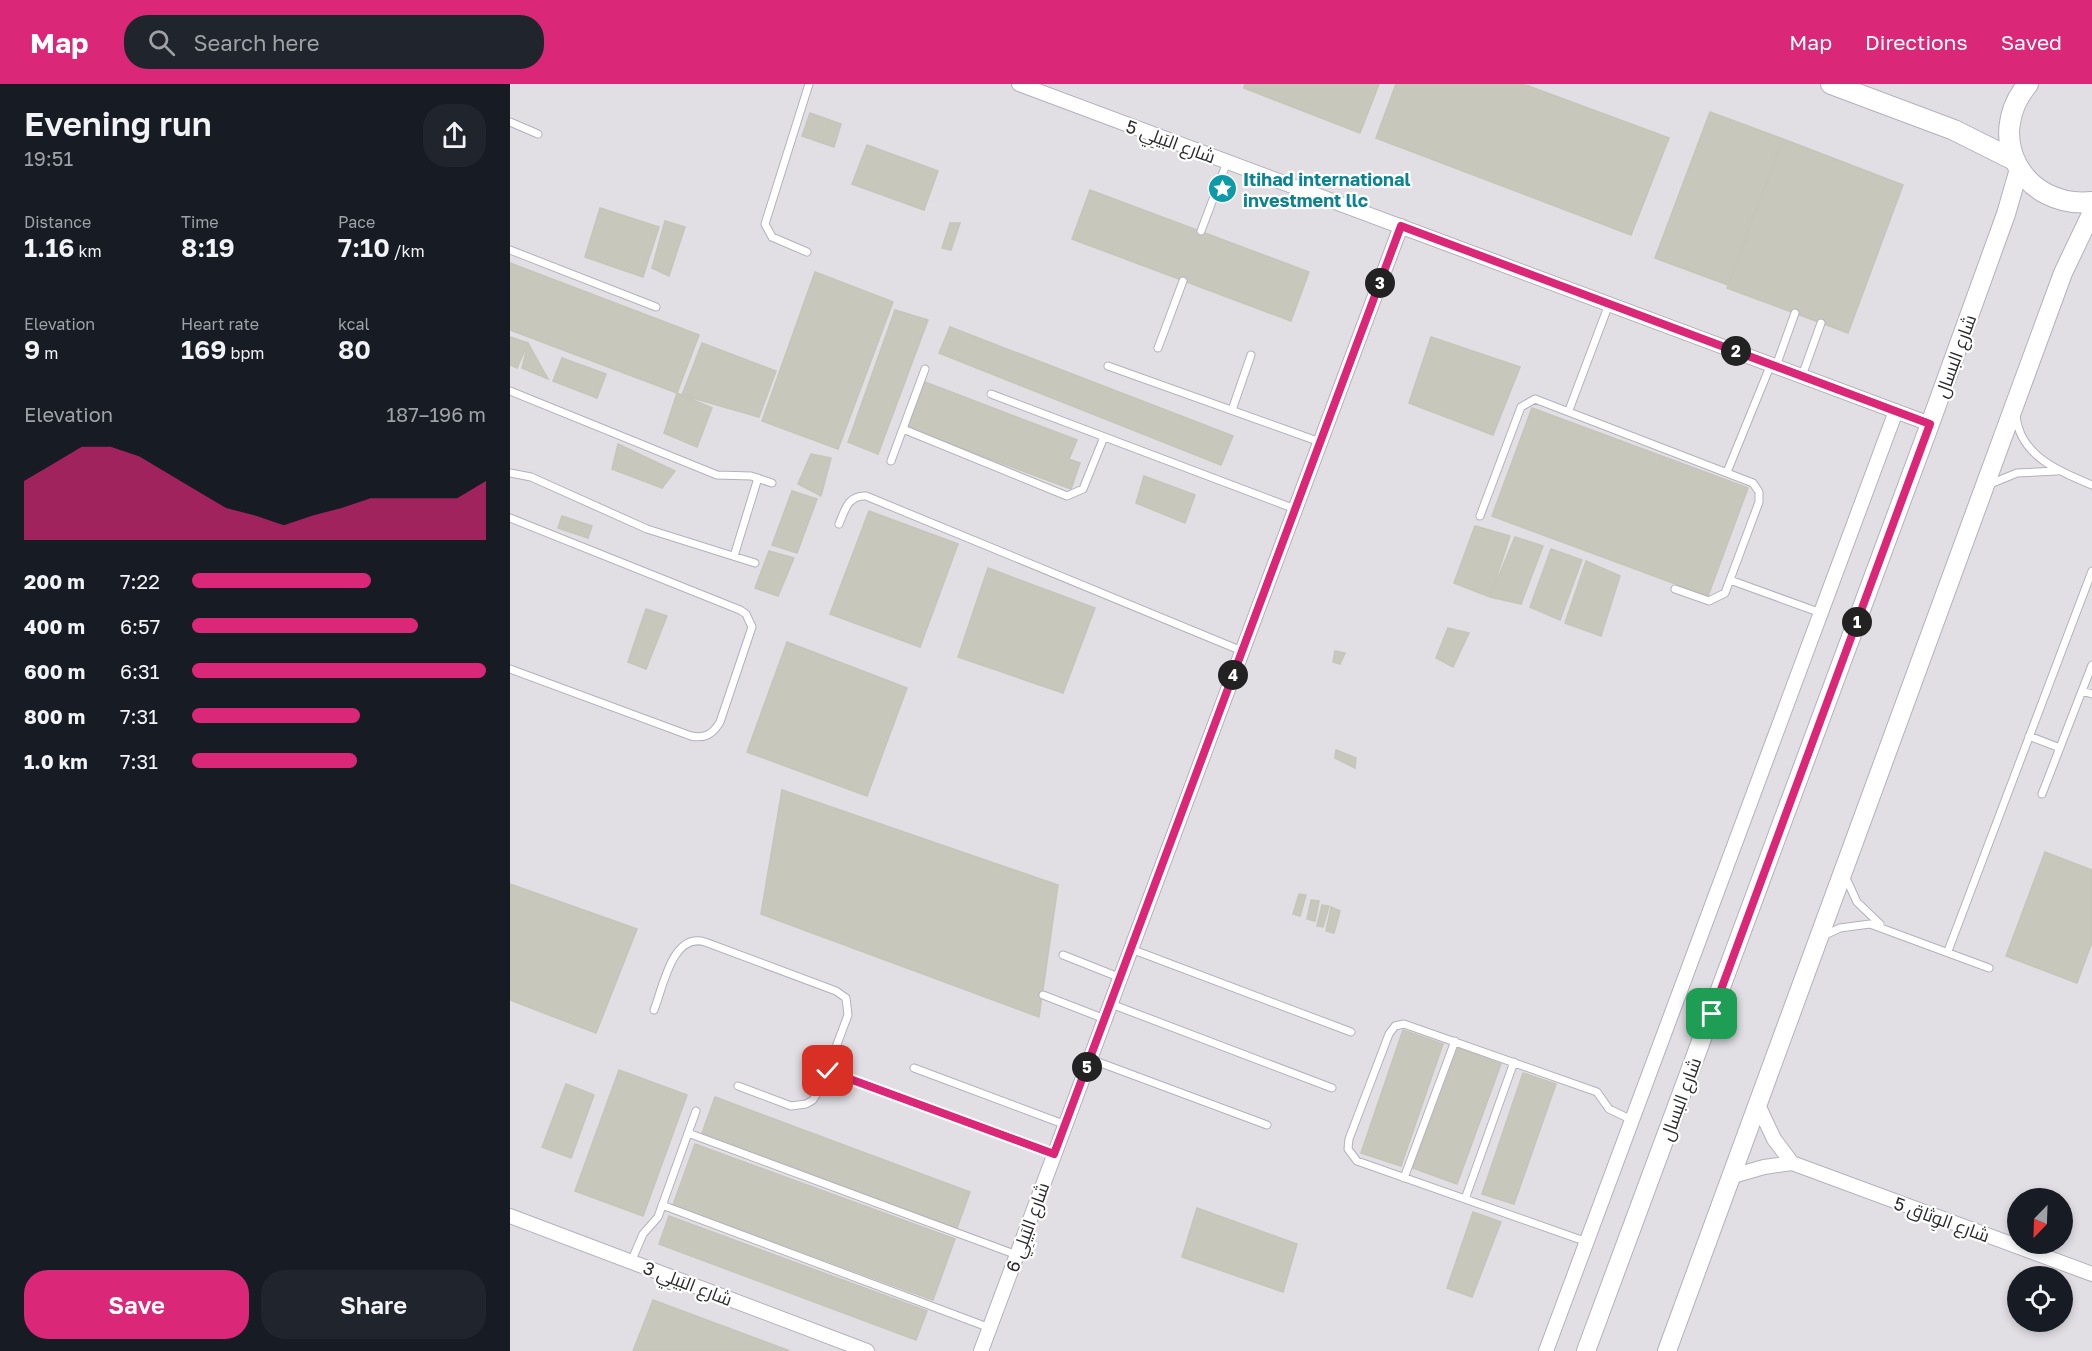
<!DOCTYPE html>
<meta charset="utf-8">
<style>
:root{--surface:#171b24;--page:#20242c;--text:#f1f3f6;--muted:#9ea1a6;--accent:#db2777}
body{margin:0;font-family:"Golos Text",Cairo,sans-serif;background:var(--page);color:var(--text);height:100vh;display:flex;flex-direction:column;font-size:22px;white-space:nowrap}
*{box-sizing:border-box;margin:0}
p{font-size:20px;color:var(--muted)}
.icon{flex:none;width:33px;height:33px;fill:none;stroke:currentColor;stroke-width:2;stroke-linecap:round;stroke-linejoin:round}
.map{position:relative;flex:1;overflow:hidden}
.sheet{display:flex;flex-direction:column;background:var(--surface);width:510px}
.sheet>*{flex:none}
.needle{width:39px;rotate:203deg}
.fabs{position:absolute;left:1497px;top:1104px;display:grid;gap:12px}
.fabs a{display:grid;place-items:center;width:66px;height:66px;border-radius:50%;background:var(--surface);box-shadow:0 3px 9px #0003;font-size:30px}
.pin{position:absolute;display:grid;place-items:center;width:51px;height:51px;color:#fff;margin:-26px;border-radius:12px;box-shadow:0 3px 9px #0006}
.km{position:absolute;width:30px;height:30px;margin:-15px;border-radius:50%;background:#222;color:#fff;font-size:16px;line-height:30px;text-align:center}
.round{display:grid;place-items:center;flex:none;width:63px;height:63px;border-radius:24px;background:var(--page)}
.head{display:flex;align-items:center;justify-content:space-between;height:102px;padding:0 24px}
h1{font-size:33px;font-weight:600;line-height:45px}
.figures{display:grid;grid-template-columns:repeat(3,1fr);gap:9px;height:102px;padding:6px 24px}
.figures div{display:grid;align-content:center}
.figures b{font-size:26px;font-weight:600}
.figures small{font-size:16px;font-weight:400}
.figures p{font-size:16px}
.chart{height:168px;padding:12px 24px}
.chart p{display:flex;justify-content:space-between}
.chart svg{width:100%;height:108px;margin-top:6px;fill:var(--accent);opacity:.7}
.action{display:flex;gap:12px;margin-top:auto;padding:12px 24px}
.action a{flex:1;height:69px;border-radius:24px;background:var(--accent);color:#fff;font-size:24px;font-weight:600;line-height:69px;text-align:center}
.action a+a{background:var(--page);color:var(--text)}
ul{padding:0 24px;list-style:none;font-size:20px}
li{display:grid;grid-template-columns:96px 72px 1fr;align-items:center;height:45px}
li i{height:15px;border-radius:8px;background:var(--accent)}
header{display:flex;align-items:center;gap:36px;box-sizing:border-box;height:84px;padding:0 30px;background:var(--accent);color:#fff}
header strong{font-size:28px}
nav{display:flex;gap:33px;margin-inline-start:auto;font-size:21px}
.search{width:420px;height:54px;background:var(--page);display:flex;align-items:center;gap:15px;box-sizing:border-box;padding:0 21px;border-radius:24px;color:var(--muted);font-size:22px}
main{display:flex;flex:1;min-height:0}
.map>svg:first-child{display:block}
.industrial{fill:#e1dee4;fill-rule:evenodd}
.building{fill:#c7c7bc;stroke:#c6c5b8;stroke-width:1.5}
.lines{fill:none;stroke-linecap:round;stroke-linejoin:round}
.service-casing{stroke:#b3b1bd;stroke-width:9}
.minor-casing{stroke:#b3b1bd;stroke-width:16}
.tertiary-casing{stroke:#b3b1bd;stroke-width:20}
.secondary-casing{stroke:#b3b1bd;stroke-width:22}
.service{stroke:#fff;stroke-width:7}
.minor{stroke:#fff;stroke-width:14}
.tertiary{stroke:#fff;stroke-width:18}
.secondary{stroke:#fff;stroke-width:20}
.route-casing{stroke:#fff;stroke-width:12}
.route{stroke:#db2777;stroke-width:8}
.labels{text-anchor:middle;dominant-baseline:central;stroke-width:4.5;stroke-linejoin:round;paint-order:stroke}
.street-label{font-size:18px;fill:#2b2b2b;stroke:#fff}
.culture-label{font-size:18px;font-weight:bold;fill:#0d838f;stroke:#fff;text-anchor:start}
</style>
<header>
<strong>Map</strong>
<div class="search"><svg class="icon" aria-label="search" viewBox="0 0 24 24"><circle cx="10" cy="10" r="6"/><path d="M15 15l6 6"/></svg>Search here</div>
<nav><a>Map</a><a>Directions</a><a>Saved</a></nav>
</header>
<main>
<section class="sheet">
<div class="head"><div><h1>Evening run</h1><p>19:51</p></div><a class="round"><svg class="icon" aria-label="share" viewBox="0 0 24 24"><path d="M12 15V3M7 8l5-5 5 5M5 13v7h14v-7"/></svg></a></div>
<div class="figures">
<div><p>Distance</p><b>1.16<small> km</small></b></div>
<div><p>Time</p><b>8:19</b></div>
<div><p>Pace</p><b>7:10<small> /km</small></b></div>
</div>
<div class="figures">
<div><p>Elevation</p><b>9<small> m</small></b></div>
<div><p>Heart rate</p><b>169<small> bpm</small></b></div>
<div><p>kcal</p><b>80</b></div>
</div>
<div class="chart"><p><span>Elevation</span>187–196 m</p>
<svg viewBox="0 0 160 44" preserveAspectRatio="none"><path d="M0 44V20L10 13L20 6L30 6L40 10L50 17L60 24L70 31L80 34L90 38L100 34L110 31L120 27L130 27L140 27L150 27L160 20V44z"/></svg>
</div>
<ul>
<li><b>200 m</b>7:22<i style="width:61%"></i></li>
<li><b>400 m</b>6:57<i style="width:77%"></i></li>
<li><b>600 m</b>6:31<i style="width:100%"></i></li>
<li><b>800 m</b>7:31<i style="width:57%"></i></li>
<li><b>1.0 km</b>7:31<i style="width:56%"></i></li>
</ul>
<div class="action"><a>Save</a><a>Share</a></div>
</section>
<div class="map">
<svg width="1582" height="1267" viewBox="0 0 1582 1267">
<rect width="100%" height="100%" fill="#ebe9de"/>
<path class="industrial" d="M0 0H1582V1267H0ZM1508 1114H1552V1160H1508ZM1508 1192H1552V1238H1508Z"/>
<path class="building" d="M735 0H869L850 49 734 4Z
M886 0H1013L1159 54 1121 151 866 54Z
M1200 28 1273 55 1218 201 1145 174Z
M300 29 331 40 324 63 292 52Z
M1273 55 1393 101 1338 249 1217 204Z
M357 61 428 87 414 126 342 100Z
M580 106 799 188 781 237 562 155Z
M90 124 149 143 133 193 75 173Z
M155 137 175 143 159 192 142 184Z
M440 139H450L441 166 432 164Z
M0 179 189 251 167 309 0 246Z
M305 188 383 218 328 365 252 337Z
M385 226 418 236 368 370 338 358Z
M440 243 723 352 711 381 429 269Z
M0 253 18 259 7 284 0 281Z
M921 253 1010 283 983 351 899 319Z
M18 259 38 295 12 284Z
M192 259 266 287 249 333 172 311Z
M52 274 96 290 87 314 43 297Z
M415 298 567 356 559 375 570 379 561 405 398 344Z
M167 309 202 324 187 363 154 349Z
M1022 324 1238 404 1198 512 982 432Z
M108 360 165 387 152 404 102 385Z
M301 370 321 374 311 412 288 400Z
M634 392 685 411 675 439 626 419Z
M282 407 307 415 287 469 262 461Z
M359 427 448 460 410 563 320 530Z
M52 432 82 442 78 454 48 444Z
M965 442 1000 452 980 513 944 499Z
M1005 453 1033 462 1011 520 980 513Z
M1041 465 1072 476 1050 536 1020 523Z
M259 467 284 474 268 512 245 504Z
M1076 477 1110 492 1091 552 1055 539Z
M478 484 585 524 553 609 448 573Z
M136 525 157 532 136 585 118 578Z
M938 544 959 549 943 583 926 574Z
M277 558 397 604 357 712 237 668Z
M825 567 835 569 830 580 823 578Z
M826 666 846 674 845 684 825 674Z
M272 706 548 801 529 933 251 830Z
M1535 768 1582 786V858L1567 899 1496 872Z
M0 800 127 845 86 949 0 916Z
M789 810 796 811 790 832 783 830Z
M801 816 809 817 805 837 797 835Z
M812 821 819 822 813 843 807 842Z
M821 823 830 827 824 849 816 847Z
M893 946 933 960 891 1082 851 1069Z
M948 964 991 980 947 1100 903 1084Z
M109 986 177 1011 133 1132 65 1107Z
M1013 989 1046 1000 1004 1120 972 1110Z
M56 1000 84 1011 61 1074 32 1063Z
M205 1013 460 1108 447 1144 192 1049Z
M185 1060 445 1155 423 1216 163 1121Z
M687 1124 787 1160 773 1208 672 1173Z
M963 1128 991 1138 962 1213 937 1204Z
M159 1132 417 1227 406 1256 149 1160Z
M143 1216 280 1267H123Z"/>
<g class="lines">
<defs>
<path id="service" d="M0 38 28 50
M691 147 717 78
M0 166 146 223
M297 168 262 153 255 140 299 0
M648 264 673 197
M598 282 810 358
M1266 282 1285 229
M1292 292 1311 239
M0 307 207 391 241 392 262 399
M481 310 785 425
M722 326 741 271
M1059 326 1099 220
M1506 332C1510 372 1550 388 1582 401
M393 345 557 412 573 405 594 353
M381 377 415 285
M1217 388 1261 280
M0 389 21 393 137 445 245 479
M1480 400 1507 389 1547 387
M970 432 1011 323 1025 315 1243 399 1249 408V418L1215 509 1199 517 1165 505
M0 434 230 526 236 530 242 543 210 638C203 650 195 655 181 652L0 585
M329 440C335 426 338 411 356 412L732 567
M224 472 248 394
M1220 496 1311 529
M1572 607 1582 610
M1519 652 1550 664
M1532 710 1582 581
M1335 792 1347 818 1370 840
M1313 852 1330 844 1360 840 1479 884
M621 865 841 948
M1438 867 1582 487
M553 871 611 894
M533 911 595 935
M601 920 822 1004
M144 926C153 904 162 848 195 858L326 907 336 914 338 931 311 1003 303 1016 296 1020 281 1022 228 1002
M580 975 757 1041
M404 984 556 1041
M317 987 545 1070
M178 1049 507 1171
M894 1094 945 957
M955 1115 1004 978
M152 1121 480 1244
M1077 1158 847 1077 838 1065 839 1055 879 950 885 942 894 940 1087 1008 1099 1025 1122 1036
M121 1178 133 1150 148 1133 186 1027"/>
<path id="minor" d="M509 0 1420 340
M1249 1023 1264 1055 1282 1079
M1223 1092 1254 1083 1282 1079 1582 1190
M0 1132 357 1267
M471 1267 891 142
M1036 1267 1386 327"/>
<path id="tertiary" d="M1076 1267 1420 340 1496 130 1509 85
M1157 1267 1553 189 1582 128"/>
<path id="secondary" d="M1321 0 1444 46 1504 76
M1518 0C1473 54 1514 125 1582 118"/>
</defs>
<use href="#service" class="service-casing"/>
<use href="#minor" class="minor-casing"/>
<use href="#tertiary" class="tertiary-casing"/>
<use href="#secondary" class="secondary-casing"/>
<use href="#service" class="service"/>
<use href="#minor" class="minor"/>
<use href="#tertiary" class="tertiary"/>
<use href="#secondary" class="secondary"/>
</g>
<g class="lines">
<defs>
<path id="route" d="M318 987 544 1070 891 142 1420 340 1202 930"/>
</defs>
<use href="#route" class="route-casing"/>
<use href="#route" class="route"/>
</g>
<defs>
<symbol id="sight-disc" viewBox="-11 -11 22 22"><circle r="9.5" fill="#0f9aa8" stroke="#fff"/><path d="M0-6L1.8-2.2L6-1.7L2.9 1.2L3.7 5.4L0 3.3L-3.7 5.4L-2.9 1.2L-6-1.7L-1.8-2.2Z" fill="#fff"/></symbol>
</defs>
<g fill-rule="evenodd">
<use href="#sight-disc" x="696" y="88" width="33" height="33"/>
</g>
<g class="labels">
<g class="street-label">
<text transform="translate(661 57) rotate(20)">شارع البَيلِي 5</text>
<text transform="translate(1445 272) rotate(-70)">شارع البسال</text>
<text transform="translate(1170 1015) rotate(-70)">شارع البسال</text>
<text transform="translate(1432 1135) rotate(20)">شارع الوِثاق 5</text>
<text transform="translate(517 1143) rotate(-70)">شارع البَيلِي 6</text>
<text transform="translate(178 1199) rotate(21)">شارع البَيلِي 3</text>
</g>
<g class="culture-label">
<text x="733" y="95">Itihad international<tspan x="733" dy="21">investment llc</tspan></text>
</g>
</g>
</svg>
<div class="fabs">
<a><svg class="needle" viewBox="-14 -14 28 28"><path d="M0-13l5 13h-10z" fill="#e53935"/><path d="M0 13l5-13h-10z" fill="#9ea1a6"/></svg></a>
<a><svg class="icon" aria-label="locate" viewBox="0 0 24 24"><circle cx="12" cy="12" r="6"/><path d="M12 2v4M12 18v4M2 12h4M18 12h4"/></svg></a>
</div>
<div class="pin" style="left:1202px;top:930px;background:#1e9e55"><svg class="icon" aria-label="arrive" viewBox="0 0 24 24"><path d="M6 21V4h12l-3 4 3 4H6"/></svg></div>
<div class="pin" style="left:318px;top:987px;background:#d93025"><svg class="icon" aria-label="check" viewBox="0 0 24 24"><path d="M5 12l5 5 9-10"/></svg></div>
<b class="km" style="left:1347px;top:538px">1</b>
<b class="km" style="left:1226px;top:267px">2</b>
<b class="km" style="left:870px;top:199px">3</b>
<b class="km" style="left:723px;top:591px">4</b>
<b class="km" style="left:577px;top:983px">5</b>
</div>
</main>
